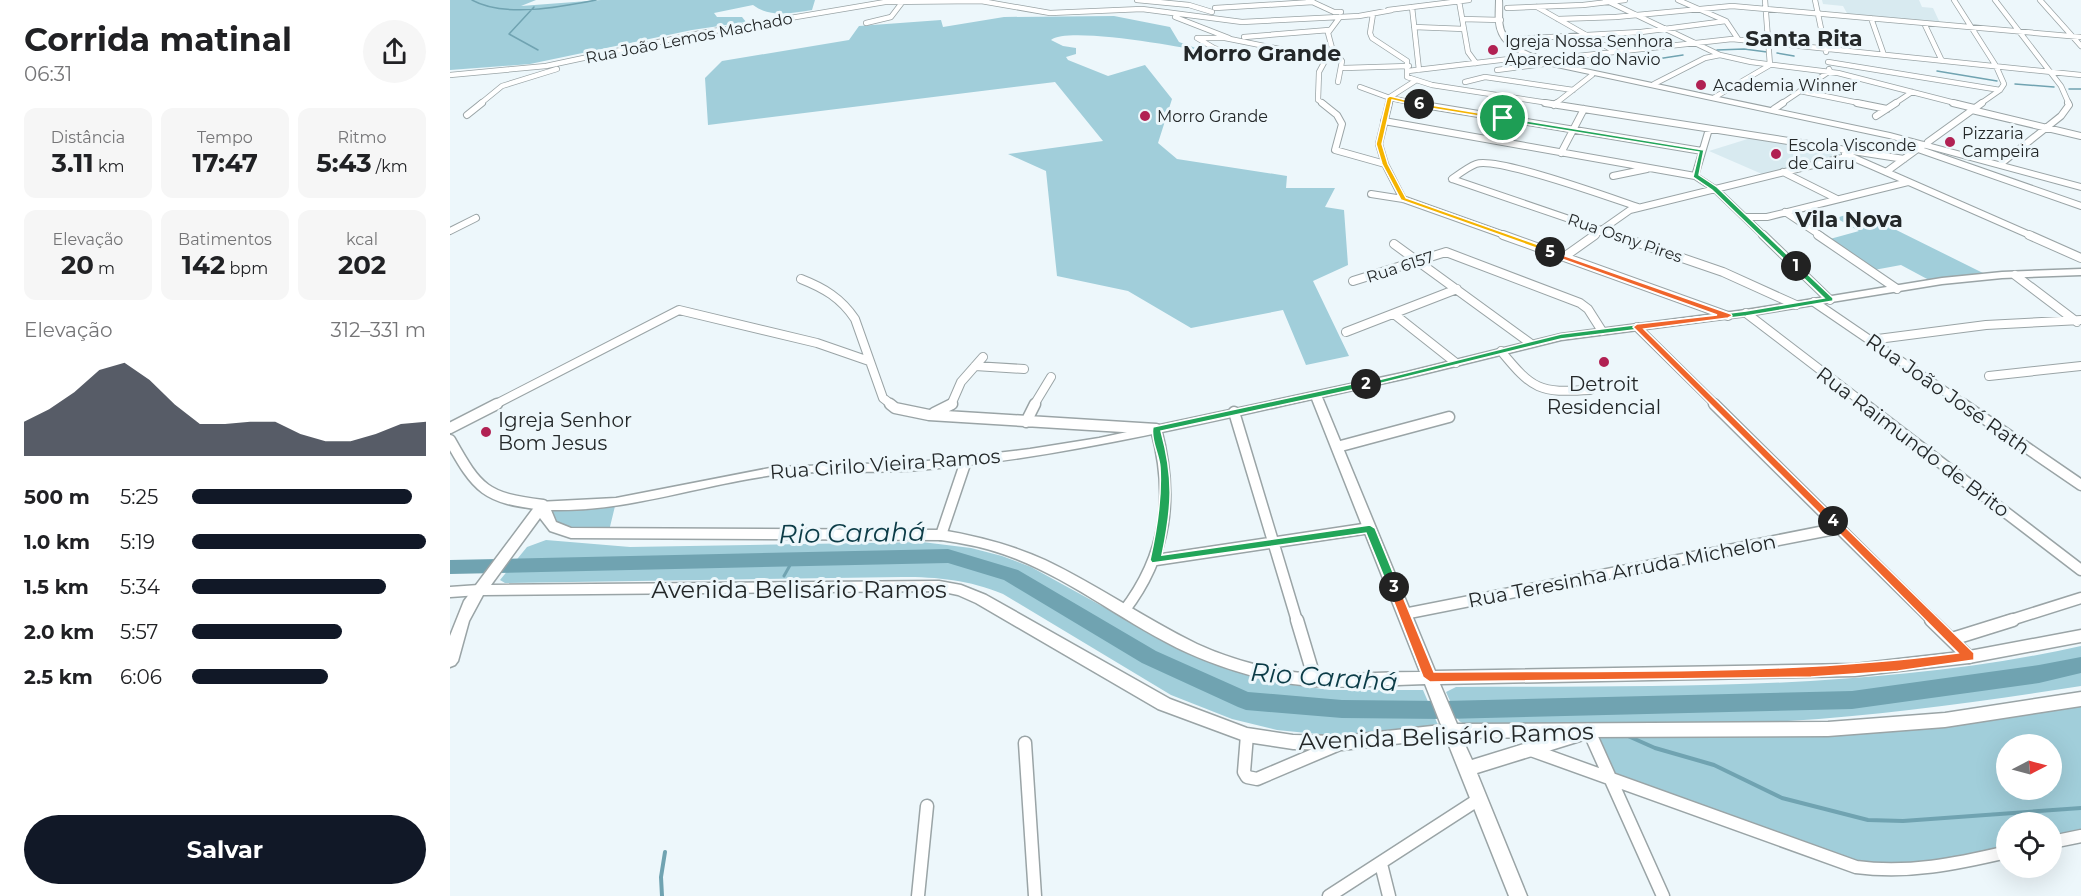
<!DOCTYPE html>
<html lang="pt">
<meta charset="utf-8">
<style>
:root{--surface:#fff;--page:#f6f6f6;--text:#202124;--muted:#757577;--accent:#111827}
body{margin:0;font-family:Montserrat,sans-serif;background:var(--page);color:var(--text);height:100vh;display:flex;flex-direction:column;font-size:22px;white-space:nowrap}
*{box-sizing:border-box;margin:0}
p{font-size:20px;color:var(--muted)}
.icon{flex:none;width:33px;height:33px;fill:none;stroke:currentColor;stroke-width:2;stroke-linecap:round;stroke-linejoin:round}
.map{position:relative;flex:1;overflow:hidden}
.sheet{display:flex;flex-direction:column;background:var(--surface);width:450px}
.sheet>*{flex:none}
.needle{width:39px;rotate:84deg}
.buttons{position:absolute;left:1546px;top:734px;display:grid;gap:12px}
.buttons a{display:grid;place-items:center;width:66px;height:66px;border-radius:50%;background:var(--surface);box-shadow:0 6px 24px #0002;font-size:30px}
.pin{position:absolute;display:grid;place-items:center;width:51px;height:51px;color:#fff;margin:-26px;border:3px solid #fff;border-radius:50%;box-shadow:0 2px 6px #0007}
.km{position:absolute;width:30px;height:30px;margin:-15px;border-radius:50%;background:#222;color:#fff;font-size:16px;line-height:30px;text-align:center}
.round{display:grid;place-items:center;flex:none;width:63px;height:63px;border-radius:32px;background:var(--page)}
.overview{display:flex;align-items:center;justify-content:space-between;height:102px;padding:0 24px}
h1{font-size:33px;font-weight:700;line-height:45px}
.metrics{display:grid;grid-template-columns:repeat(3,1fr);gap:9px;height:102px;padding:6px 24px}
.metrics div{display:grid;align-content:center;border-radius:12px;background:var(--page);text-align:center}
.metrics b{font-size:26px;font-weight:700}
.metrics small{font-size:16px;font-weight:400}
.metrics p{font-size:16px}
.chart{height:168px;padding:12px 24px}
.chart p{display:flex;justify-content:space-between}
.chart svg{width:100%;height:108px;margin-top:6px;fill:var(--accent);opacity:.7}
.primary-button{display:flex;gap:12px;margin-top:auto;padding:12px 24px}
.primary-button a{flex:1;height:69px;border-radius:36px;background:var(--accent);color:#fff;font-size:24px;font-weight:700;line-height:69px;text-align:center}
ul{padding:0 24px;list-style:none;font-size:20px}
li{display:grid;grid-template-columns:96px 72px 1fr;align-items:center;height:45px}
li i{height:15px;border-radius:8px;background:var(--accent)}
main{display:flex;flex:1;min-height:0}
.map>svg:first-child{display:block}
.built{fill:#d8eaf0}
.green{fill:#a1ceda;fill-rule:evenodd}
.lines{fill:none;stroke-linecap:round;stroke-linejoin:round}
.stream-far2{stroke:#70a3b1;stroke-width:1.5}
.stream-far1{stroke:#70a3b1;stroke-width:3}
.stream{stroke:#70a3b1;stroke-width:4}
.river{fill:#70a3b1;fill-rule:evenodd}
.street-far4-casing{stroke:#9aa4a6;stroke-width:6}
.street-far3-casing{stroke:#9aa4a6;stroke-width:8}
.street-far2-casing{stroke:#9aa4a6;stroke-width:10}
.street-far1-casing{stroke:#9aa4a6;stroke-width:13}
.street-casing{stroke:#9aa4a6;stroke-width:15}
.secondary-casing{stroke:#9aa4a6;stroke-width:3}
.primary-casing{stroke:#9aa4a6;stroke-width:2}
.street-far4{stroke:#fff;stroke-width:4.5}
.street-far3{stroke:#fff;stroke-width:6}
.street-far2{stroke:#fff;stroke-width:8}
.street-far1{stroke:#fff;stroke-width:10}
.street{stroke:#fff;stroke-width:12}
.secondary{fill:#fff;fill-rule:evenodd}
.primary{fill:#fff;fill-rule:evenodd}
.split-1{fill:#22a559;stroke:#fff;stroke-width:1.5}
.split-2{fill:#22a559;stroke:#fff;stroke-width:1.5}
.split-3{fill:#22a559;stroke:#fff;stroke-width:1.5}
.split-4{fill:#f0652b;stroke:#fff;stroke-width:1.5}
.split-5{fill:#f0652b;stroke:#fff;stroke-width:1.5}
.split-6{fill:#f5b400;stroke:#fff;stroke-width:1.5}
.split-7{fill:#f5b400;stroke:#fff;stroke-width:1.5}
.poi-dot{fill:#b12153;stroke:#edf7fb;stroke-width:2}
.labels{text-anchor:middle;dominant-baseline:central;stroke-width:6;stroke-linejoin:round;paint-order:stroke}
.far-street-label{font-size:16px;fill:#242829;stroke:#edf7fb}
.far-poi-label{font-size:16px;fill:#242829;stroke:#edf7fb;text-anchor:start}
.poi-label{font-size:20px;fill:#242829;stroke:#edf7fb}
.street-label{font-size:20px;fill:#242829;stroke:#edf7fb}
.far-district-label{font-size:22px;font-weight:bold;fill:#242829;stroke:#edf7fb}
.near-street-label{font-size:24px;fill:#242829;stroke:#edf7fb}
.near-water-label{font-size:26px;font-style:italic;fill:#0c3c47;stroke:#edf7fb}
</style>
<main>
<section class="sheet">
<div class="overview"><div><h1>Corrida matinal</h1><p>06:31</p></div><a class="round"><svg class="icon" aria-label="share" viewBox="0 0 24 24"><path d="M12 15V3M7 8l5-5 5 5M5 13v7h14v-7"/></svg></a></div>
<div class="metrics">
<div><p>Distância</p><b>3.11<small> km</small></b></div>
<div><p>Tempo</p><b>17:47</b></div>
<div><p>Ritmo</p><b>5:43<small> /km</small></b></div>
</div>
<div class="metrics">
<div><p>Elevação</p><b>20<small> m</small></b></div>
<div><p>Batimentos</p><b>142<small> bpm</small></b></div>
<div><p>kcal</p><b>202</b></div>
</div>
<div class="chart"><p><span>Elevação</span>312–331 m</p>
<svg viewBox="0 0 160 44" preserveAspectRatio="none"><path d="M0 44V30L10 25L20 18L30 9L40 6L50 13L60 23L70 31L80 31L90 30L100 30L110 35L120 38L130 38L140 35L150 31L160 30V44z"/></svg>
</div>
<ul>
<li><b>500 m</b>5:25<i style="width:94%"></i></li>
<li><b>1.0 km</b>5:19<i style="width:100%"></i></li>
<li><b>1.5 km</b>5:34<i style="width:83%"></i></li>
<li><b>2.0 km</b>5:57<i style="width:64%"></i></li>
<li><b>2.5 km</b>6:06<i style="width:58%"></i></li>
</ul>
<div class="primary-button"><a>Salvar</a></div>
</section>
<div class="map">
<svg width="1631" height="896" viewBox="0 0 1631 896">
<rect width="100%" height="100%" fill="#edf7fb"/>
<path class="built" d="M1372 0H1469L1472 7 1483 8 1490 23 1398 15 1393 6 1373 4Z
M1304 137 1382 150 1393 156 1312 174 1259 151Z"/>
<path class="green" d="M0 0H86L71 6 151 0H365L362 10C342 13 320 18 303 5L264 13 267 17H292L296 22 242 30 80 64 0 70Z
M664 16 720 27 729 42 757 52C731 47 618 26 601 40L613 46 626 48V54L616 57 618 60 658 76 695 65 722 99 708 143 727 159 837 176 836 188H885L875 207 894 210 898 265 863 281 899 356 856 365 833 310 741 328 678 291 607 276 596 171 558 154 653 141 605 82 258 125 255 78 272 61 399 40 409 26 491 20 493 27 554 17Z
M1408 211 1537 275 1479 280 1451 265 1424 270 1380 239 1409 231 1386 218Z
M166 502 158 535 109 530 93 505Z
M96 540 180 547 472 542 521 548 552 556 581 567 732 650 793 674 836 684 880 690H973L988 725 928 734 877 735 827 730 782 719 721 695 553 594C519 580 488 577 452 577L55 583 50 580 77 547Z
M1631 646V686C1534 701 1436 715 1338 721 1231 726 1123 725 1016 725L1009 721 996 692 1006 687C1212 686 1430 691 1631 646Z
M1631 699V836L1602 842V822H1557V852L1430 872 1161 780 1139 731 1378 729ZM1557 744H1602V789H1557Z"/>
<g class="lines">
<path class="stream-far2" d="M22 0C54 18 111 7 146 0
M84 7 59 34 88 50
M1267 50 1294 49 1317 52
M1327 53 1344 56
M1207 59 1233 55
M1487 71 1547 81
M1565 84 1604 87
M1619 89H1631"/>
<path class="stream-far1" d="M334 576 344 558"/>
<path class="stream" d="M1178 736 1205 748 1264 765 1332 798 1418 820 1453 821 1631 808
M212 896 211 877 215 852"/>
<path class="river" d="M498 549 568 570 706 651 798 692 892 700 994 701 1402 691 1589 665 1631 657V673L1589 683 1402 709 994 719 892 718 796 710 788 707 692 663 554 580 498 563 0 574V560Z"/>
<defs>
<path id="street-far4" d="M687 0 739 5 762 12
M858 0 884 12H891
M1155 0 1270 55 1255 58 1204 84
M1228 0 1276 21 1288 39
M1365 0 1376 52
M1504 0 1546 66 1554 84 1550 90 1530 104
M1545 0 1611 86 1619 104
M1590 0 1631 46
M1009 1 1018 52 1026 63
M962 7 969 70
M1087 7 1166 52
M765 8 863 2
M1057 8 1133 5 1175 0
M938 10 1019 0
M923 14 920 33 922 38 957 61V77L982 85 1105 104
M725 17 779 38
M1421 18 1434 55
M1012 19 1051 20
M1108 19 1166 17 1282 6 1631 37
M416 23 441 17 454 0
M1474 23 1492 61
M964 27 1014 29
M794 37 879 30
M1065 39 1191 32 1276 21
M882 48 892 61 888 82
M1270 55 1301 62 1388 73 1509 104
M774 57 788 56 764 48 747 38H775L874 58
M1101 59 1282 39 1631 75
M1378 62 1550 90
M894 68 959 66
M1047 70 1102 63
M958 71 1085 56
M0 75 96 66 246 34 435 2 531 1 600 13 692 9 792 22 909 16 942 10
M1015 82 1035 77 1123 90
M910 87 940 98 969 104
M1350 91 1414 104
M1265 97 1320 65 1315 0
M30 104 52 86 107 69
M874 104 868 100 869 72 882 48 878 33 890 17
M938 104 940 97 965 81
M1105 104 1142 75
M1331 104 1380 71 1379 69
M1444 104 1462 92"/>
<path id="street-far3" d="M872 103 887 115 892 124 885 150 935 164
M939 103 929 144 935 164 953 199
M962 103 1252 151
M1095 103 1454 159
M1407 103 1437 109
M1503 103 1524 108
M1104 105 1107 103
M1324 109 1333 103
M1522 110 1631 136
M17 115 32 103
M1426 116 1446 103
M934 121 1245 176 1265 189 1314 236
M1478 142 1532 103
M1468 149 1631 206
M1111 153 1134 109
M1395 154 1582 236
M1553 162 1611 116 1619 105 1618 103
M1333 172 1387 199
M1436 172 1473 145
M1163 176 1197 169
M1245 176 1259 129
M1002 179 1169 236
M1002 179C1009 174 1018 167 1026 164 1046 156 1161 198 1188 207
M921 194 953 199 1057 236
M1335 212 1371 236
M1295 217H1317L1458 182
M0 231 26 218
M1143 236 1180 210 1400 156"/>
<path id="street-far2" d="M1053 235 1278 316
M1165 235 1273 272 1346 305
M1313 235 1380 300
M1368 235 1447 289
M1579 235 1631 258
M944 244 1080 343
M1114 257 1145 235
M1565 275 1627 322
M351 279C374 288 391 298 405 319L433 398 442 405
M903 281 996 252 1130 303 1138 309 1152 331
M1364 302 1515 405
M1296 313 1416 405
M944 314 1006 363
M1187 327 1266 405
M896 332 1007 289
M1420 340 1536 325 1631 320
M1051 351C1083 390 1089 393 1140 390
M525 366 574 369
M1539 376 1631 366
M44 405 229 310 367 343 419 361
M501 405 511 382 533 357
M584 405 601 377"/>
<path id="street-far1" d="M440 404 445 408 479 415 706 429C724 497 717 555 674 611
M1264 404 1483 621
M1414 404 1631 570
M1513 404 1631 485
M784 412 847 621
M484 413 502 404
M576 422 585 404
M0 428 47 404
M0 440C28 490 35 498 93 505
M887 447 999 417
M491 535 516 461
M706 560 920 528
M0 592 29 590
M954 614 1390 528
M1558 621 1631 598"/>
<path id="street" d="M847 620 865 680
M1481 620 1519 657
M1502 639 1563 620
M1139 731 1213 896
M797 735 794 772 797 777 807 779 887 745
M575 743 585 896
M1081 750 1406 867C1458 874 1506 864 1557 852
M1602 842 1631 836
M931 864 939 896
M468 896 477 806
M879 896 1029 799"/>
<path id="secondary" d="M1631 269V275L1552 278 1492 284 1296 316 1111 340 957 378 872 397 985 671 1405 664 1519 651 1631 630V642L1519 663 1405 676 990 684 1007 724 1378 722 1495 713 1631 692V706L1495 727 1378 736 1134 737 1133 740 1127 742 1027 773 1077 896H1059L996 738 892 750 843 749 797 742 708 709 526 603 508 595 489 591 33 595 19 621 8 661 5 665 0 667V636L14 601 88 502 166 498 325 467 469 462 580 449 649 438 957 372 1111 334 1296 310 1492 278 1552 272ZM862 399 970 672C935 672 900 675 865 674 826 672 782 660 747 644 695 619 648 585 595 560 562 545 527 536 491 530L121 528 106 522 101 510C177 512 249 485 324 475 372 469 421 474 469 470 602 459 732 428 862 399ZM90 518 100 531 121 538 491 540C512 543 533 547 553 554 620 577 674 624 738 653 776 670 823 684 865 686 902 688 939 685 975 684L991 725 892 736 843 735 797 728 720 699 536 595 511 585 489 581 41 585ZM1096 737 1022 760 1012 738Z"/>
<path id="primary" d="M1046 0H1052C1053 11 1050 25 1056 34 1064 50 1091 57 1107 63L1440 133 1631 184V190L1439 138 1102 66C1085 60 1057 52 1049 34 1044 24 1046 11 1046 0Z"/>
</defs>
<use href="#street-far4" class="street-far4-casing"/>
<use href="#street-far3" class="street-far3-casing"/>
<use href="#street-far2" class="street-far2-casing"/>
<use href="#street-far1" class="street-far1-casing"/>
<use href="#street" class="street-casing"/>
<use href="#secondary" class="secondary-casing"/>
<use href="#primary" class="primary-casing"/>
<use href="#street-far4" class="street-far4"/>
<use href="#street-far3" class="street-far3"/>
<use href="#street-far2" class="street-far2"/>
<use href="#street-far1" class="street-far1"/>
<use href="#street" class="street"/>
<use href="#secondary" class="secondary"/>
<use href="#primary" class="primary"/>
</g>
<path class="split-1" d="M1053 117 1254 150 1249 175 1267 187 1349 266 1343 268 1262 190 1243 177 1249 152 1051 120Z"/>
<path class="split-2" d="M1343 265H1348L1383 298V301L1296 316 1111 339 916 387 912 384 1111 334 1296 311 1374 298 1343 268Z"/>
<path class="split-3" d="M916 381 921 384 920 386 711 431C724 479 722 507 712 555L920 525 925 528 949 587 948 591H940L938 587 916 533 702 563 700 560C707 529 712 499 710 467 709 454 700 439 703 427Z"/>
<path class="split-4" d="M1383 517 1386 518 1524 653V660L1448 671 1361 677 980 682 973 677 938 587 944 583 949 587 984 672C1158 670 1335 676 1508 653L1379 523 1377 521Z"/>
<path class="split-5" d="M1098 250 1281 314 1282 316 1278 318 1194 329 1386 518V523H1379L1183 327 1187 324 1267 315 1098 254Z"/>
<path class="split-6" d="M940 96 972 104 969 106 942 100 932 144 938 164 956 198 1103 250V254L951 200 932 164 926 144 937 98Z"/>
<path class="split-7" d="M969 103 1053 117 1056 118 1053 120 967 106Z"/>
<g class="poi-dot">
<circle cx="1043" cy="50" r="6"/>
<circle cx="1251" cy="85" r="6"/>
<circle cx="695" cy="116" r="6"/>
<circle cx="1500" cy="142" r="6"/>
<circle cx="1326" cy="154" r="6"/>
<circle cx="1154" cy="362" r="6"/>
<circle cx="36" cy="432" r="6"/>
</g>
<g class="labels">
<g class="far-street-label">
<text transform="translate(239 38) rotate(-11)">Rua João Lemos Machado</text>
<text transform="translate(1175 238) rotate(19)">Rua Osny Pires</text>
<text transform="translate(950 267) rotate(-18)">Rua 6157</text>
</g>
<g class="far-poi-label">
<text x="1055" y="41">Igreja Nossa Senhora<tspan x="1055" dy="18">Aparecida do Navio</tspan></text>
<text x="1263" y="85">Academia Winner</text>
<text x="707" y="116">Morro Grande</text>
<text x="1512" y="133">Pizzaria<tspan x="1512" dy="18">Campeira</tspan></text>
<text x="1338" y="145">Escola Visconde<tspan x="1338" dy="18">de Cairu</tspan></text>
</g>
<g class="poi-label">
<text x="1154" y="384">Detroit<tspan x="1154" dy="23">Residencial</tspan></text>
<text x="48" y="420" text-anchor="start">Igreja Senhor<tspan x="48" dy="23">Bom Jesus</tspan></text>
</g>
<g class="street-label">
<text transform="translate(1498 394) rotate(35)">Rua João José Rath</text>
<text transform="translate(1463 442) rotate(37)">Rua Raimundo de Brito</text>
<text transform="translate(435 464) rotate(-4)">Rua Cirilo Vieira Ramos</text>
<text transform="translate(1172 571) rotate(-11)">Rua Teresinha Arruda Michelon</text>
</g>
<g class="far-district-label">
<text x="1354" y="38">Santa Rita</text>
<text x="812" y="53">Morro Grande</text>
<text x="1399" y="219">Vila Nova</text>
</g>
<g class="near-street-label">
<text x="349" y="589">Avenida Belisário Ramos</text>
<text transform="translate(996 736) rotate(-2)">Avenida Belisário Ramos</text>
</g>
<g class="near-water-label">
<text transform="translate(402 533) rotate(-1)">Rio Carahá</text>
<text transform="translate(874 677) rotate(4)">Rio Carahá</text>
</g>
</g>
</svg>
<div class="buttons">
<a><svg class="needle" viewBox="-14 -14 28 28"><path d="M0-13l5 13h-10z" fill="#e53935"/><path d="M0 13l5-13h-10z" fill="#757577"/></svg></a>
<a><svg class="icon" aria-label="locate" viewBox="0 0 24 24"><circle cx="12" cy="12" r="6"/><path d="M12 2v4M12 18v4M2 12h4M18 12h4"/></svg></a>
</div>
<div class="pin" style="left:1053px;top:118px;background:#1e9e55"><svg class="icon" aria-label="arrive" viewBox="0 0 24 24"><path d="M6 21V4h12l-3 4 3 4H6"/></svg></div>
<b class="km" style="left:1346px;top:266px">1</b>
<b class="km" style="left:916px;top:384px">2</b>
<b class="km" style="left:944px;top:587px">3</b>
<b class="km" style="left:1383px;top:521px">4</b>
<b class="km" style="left:1100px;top:252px">5</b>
<b class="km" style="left:969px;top:104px">6</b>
</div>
</main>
